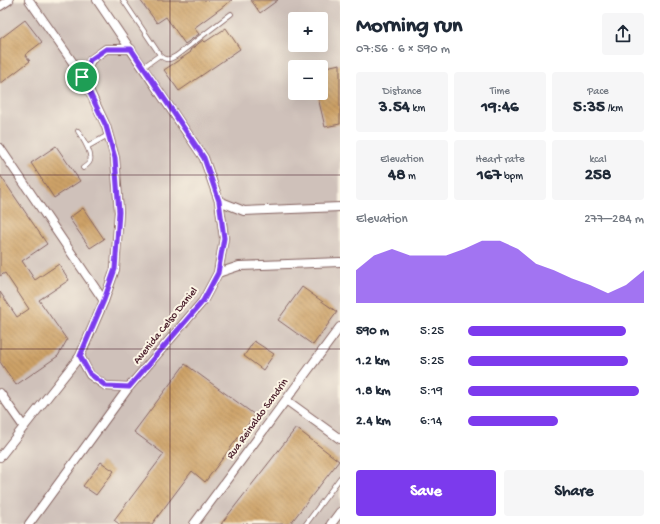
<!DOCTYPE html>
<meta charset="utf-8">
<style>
:root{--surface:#fff;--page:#f6f6f7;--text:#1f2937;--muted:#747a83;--accent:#7c3aed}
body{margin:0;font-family:"Gochi Hand",sans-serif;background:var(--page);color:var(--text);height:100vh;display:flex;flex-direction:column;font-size:15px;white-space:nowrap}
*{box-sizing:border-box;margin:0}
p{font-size:13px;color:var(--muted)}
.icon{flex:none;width:22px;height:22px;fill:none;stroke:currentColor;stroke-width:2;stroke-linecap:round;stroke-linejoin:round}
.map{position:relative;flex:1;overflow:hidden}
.sheet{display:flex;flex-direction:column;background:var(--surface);width:320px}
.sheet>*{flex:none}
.tools{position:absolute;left:288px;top:12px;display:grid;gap:8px}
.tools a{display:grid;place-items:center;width:40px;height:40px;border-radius:4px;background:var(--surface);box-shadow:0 4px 16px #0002;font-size:20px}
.pin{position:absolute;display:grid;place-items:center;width:34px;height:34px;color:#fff;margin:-17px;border:2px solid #fff;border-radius:50%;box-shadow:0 1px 4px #0007}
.round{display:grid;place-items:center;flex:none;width:42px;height:42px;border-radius:4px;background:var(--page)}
.overview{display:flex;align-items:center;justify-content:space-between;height:68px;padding:0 16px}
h1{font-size:22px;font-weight:700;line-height:30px}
.metrics{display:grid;grid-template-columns:repeat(3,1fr);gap:6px;height:68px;padding:4px 16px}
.metrics div{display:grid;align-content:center;border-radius:4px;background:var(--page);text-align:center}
.metrics b{font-size:17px;font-weight:700}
.metrics small{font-size:11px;font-weight:400}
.metrics p{font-size:11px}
.chart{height:112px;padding:8px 16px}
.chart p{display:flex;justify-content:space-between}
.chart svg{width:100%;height:72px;margin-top:4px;fill:var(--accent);opacity:.7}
.cta{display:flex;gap:8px;margin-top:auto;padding:8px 16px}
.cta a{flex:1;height:46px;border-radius:4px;background:var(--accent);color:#fff;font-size:16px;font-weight:700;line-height:46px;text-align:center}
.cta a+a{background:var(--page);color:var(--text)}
ul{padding:0 16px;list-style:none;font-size:13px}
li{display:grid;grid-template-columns:64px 48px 1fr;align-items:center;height:30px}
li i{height:10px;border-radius:5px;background:var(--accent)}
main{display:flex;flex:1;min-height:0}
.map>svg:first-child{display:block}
.industrial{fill:#cfc1ba;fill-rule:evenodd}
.building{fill:url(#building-back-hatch)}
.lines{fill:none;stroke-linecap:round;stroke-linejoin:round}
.service-casing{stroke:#856360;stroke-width:5.5}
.minor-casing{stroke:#856360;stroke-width:10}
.service{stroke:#fff;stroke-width:4}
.minor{stroke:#fff;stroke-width:8}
.route-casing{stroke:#fff;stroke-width:8}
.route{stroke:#7c3aed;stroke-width:5}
.grid{fill:none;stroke:#4a1f2b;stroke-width:1;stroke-opacity:0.55}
.labels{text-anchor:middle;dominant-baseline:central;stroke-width:4;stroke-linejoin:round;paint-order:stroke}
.street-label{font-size:11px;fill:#4a1f2b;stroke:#fcf5e5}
</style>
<main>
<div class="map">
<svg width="340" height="524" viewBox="0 0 340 524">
<defs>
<pattern id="building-back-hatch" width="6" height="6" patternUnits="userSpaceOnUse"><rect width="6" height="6" fill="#cda267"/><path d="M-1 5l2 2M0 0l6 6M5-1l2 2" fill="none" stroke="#a88355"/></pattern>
</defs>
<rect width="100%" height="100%" fill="#fcf5e5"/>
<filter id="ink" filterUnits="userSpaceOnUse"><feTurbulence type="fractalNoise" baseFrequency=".025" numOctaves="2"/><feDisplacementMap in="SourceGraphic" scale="8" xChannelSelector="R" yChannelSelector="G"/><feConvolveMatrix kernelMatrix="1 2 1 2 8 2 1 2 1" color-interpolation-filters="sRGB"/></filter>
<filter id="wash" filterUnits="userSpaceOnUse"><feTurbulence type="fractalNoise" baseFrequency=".012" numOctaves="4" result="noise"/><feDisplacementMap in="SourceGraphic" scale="16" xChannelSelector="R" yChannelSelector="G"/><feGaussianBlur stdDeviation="0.9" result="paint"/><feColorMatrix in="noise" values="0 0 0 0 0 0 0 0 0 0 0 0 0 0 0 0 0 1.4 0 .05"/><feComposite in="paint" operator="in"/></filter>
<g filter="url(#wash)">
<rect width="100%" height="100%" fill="#f3e1c3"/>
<path class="industrial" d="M0 0H340V524H0ZM295 19H321V45H295ZM295 67H321V93H295Z"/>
<g id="blocks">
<path class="building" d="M140 0H232L194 28 199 34 185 44 166 17 157 23Z
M251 0H278L260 13Z
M25 20 42 42 25 55 30 61 0 84V39Z
M226 28 240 49 179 91 164 70 191 52 190 50 203 40 205 42Z
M340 64V124L325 127 317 93H321V68Z
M56 146 80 181 54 198 31 163Z
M0 175 47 244 22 261 35 280 59 264 69 280 39 300 67 340 58 356 16 385 0 362V292L17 317 29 309 5 273 0 276Z
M83 208 104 239 90 248 69 218Z
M302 287 337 312 313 345 278 320Z
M254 341 274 354 263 370 244 356Z
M185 364 255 415 205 482 192 471 152 524H119L114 520 164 454 134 432Z
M296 428 339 461 290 524H221Z
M101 462 114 471 96 495 83 486Z"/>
</g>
</g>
<g filter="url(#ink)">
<use href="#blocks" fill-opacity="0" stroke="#856360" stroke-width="1"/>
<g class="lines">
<defs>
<path id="service" d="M123 0 160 55C166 61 169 60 176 56L231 14
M143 67 160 55
M78 131C82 138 93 153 90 161 89 164 86 166 83 168
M87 147 108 135
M306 524 340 478"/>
<path id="minor" d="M0 6 9 0
M83 77 91 60 106 49H131
M0 148 104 301
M219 201 244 211 340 207
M218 273 239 266 340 262
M80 356 90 375 106 386 129 387
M0 393 24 427
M286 400 340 439
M0 457 80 356 104 301 115 269 119 212 115 158 106 126 83 77 29 0
M29 524 129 387 203 301 218 273 224 238 219 201 204 158 97 0
M194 524 340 327
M331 524 340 512"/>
</defs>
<use href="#service" class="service-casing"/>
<use href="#minor" class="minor-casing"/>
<use href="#service" class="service"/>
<use href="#minor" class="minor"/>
</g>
</g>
<g class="lines" filter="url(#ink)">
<defs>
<path id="route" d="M106 49H131L204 158 219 201 224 238 218 273 203 301 129 387 106 386 90 374 80 356 104 300 115 269 119 212 115 158 106 126 82 77 90 60Z"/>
</defs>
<use href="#route" class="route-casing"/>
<use href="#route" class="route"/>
</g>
<path class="grid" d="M170 0V524M0 175H340M0 349H340"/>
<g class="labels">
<g class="street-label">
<text transform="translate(166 326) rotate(-51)">Avenida Celso Daniel</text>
<text transform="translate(258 419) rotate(-54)">Rua Reinaldo Sandrin</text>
</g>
</g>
</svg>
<div class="tools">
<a>+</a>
<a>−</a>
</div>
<div class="pin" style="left:82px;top:77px;background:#1e9e55"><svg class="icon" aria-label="arrive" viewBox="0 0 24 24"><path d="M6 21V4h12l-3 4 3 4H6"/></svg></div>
</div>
<section class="sheet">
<div class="overview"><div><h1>Morning run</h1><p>07:56 · 6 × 590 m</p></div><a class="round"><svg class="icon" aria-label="share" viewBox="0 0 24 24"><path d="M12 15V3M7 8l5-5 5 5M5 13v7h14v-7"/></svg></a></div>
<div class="metrics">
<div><p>Distance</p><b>3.54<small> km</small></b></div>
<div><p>Time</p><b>19:46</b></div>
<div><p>Pace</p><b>5:35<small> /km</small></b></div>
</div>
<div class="metrics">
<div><p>Elevation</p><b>48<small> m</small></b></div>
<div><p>Heart rate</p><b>167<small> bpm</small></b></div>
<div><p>kcal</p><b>258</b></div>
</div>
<div class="chart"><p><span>Elevation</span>277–284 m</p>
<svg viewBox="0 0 160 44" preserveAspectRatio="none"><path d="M0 44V24L10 15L20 11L30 15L40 15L50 15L60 11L70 6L80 6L90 11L100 20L110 24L120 29L130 33L140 38L150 33L160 24V44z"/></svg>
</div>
<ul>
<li><b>590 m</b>5:25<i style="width:90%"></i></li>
<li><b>1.2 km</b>5:25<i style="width:91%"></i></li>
<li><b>1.8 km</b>5:19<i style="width:97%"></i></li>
<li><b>2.4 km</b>6:14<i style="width:51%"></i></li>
</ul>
<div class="cta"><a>Save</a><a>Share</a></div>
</section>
</main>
